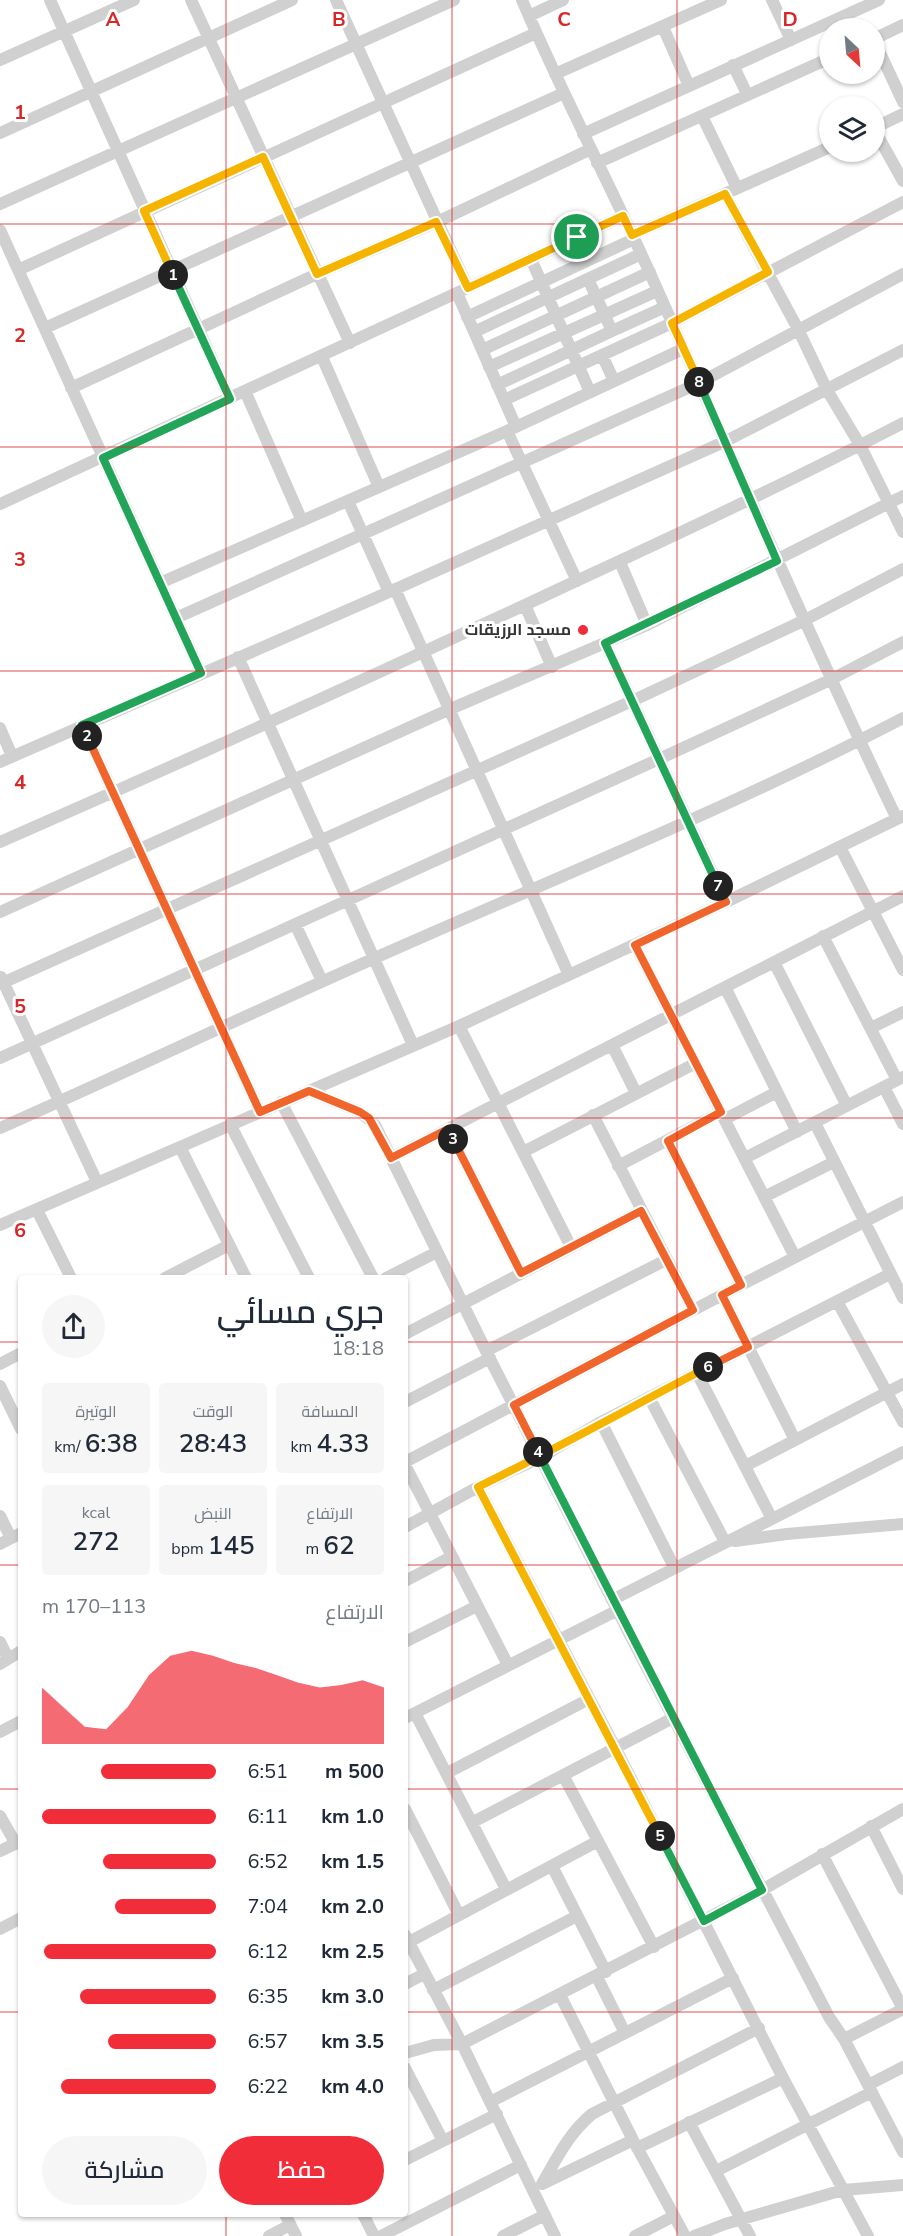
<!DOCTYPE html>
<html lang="ar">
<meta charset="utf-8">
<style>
:root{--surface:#fff;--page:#f6f6f7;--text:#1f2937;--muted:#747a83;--accent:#f22d3a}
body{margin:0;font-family:"Nunito Sans",Cairo,sans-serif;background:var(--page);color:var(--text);direction:rtl;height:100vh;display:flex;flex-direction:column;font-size:22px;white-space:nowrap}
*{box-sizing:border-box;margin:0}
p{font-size:20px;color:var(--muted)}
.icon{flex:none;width:33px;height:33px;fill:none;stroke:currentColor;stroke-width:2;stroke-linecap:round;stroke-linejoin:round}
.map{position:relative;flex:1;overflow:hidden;direction:ltr}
.drawer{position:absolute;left:18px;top:1275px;width:390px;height:942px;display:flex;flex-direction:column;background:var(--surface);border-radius:6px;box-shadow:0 2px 4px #0004;direction:rtl}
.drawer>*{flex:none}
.needle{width:39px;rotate:154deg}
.fabs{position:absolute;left:819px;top:18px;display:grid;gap:12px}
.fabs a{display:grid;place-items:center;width:66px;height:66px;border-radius:50%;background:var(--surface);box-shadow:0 2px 4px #0004;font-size:30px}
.pin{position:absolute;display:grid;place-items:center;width:51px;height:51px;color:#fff;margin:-26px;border:3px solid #fff;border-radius:50%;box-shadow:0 2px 6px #0007}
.km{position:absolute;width:30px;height:30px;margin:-15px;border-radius:50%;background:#222;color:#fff;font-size:16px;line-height:30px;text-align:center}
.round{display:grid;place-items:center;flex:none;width:63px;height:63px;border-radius:32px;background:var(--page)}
.headline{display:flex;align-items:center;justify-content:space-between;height:102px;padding:0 24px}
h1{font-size:33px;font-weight:600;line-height:45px}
.figures{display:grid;grid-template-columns:repeat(3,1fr);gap:9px;height:102px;padding:6px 24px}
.figures div{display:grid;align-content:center;border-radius:6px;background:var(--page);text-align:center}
.figures b{font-size:26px;font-weight:600}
.figures small{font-size:16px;font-weight:400}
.figures p{font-size:16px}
.chart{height:168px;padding:12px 24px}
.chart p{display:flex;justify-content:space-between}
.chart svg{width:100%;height:108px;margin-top:6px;fill:var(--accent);opacity:.7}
.action{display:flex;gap:12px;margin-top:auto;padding:12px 24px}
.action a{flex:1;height:69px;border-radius:36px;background:var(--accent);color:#fff;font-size:24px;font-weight:600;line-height:69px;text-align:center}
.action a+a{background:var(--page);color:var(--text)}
ul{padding:0 24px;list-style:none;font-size:20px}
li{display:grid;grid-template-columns:96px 72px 1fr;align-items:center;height:45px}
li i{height:15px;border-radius:8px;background:var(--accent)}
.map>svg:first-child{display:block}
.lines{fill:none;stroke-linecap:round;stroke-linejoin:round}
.minor{stroke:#d0d0d0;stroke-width:12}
.split-1-casing{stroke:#fff;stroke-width:12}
.split-2-casing{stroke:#fff;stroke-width:12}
.split-3-casing{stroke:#fff;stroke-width:12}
.split-4-casing{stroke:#fff;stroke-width:12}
.split-5-casing{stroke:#fff;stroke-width:12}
.split-6-casing{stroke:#fff;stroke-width:12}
.split-7-casing{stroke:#fff;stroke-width:12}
.split-8-casing{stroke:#fff;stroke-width:12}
.split-9-casing{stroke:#fff;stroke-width:12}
.split-1{stroke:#f5b400;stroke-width:8}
.split-2{stroke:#22a559;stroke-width:8}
.split-3{stroke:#f0652b;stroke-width:8}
.split-4{stroke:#f0652b;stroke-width:8}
.split-5{stroke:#22a559;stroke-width:8}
.split-6{stroke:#f5b400;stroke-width:8}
.split-7{stroke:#f0652b;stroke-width:8}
.split-8{stroke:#22a559;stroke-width:8}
.split-9{stroke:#f5b400;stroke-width:8}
.grid{fill:none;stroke:#d62828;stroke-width:1.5;stroke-opacity:0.55}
.poi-dot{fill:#f22d3a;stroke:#fff;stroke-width:2}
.labels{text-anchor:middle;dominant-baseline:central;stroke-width:6;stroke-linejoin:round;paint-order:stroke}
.poi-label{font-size:16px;font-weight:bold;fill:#333;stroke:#fff;text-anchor:end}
.grid-label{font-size:20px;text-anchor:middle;font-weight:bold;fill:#d62828;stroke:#fff;stroke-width:6;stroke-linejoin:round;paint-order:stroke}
</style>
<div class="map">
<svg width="903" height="2236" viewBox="0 0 903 2236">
<rect width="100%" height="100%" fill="#fff"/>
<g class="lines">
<path class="minor" d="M50 0 230 399
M191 0 350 343
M336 0 468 288
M522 0C561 92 608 180 649 271 731 454 810 638 897 819
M772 0 791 40
M529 16 563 0
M663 27 689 86
M874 39 903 25
M874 40 903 102
M0 60 134 0
M733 65 747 94
M555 74 721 0
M702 116 737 188
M874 128 903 114
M874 129 903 181
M0 133 292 0
M583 134 879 0
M597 163 830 58
M725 194 798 329 827 390 860 445 903 532
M0 204 454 0
M0 230 201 673
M632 235 830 147
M531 259 590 392
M18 270 536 33
M588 279 612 331 665 307
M457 293 516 427
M467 317 634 239
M45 328 564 93
M474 332 641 254
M482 350 650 272
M602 355 614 381
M322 357 379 487
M489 367 657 291
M497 385 612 331
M71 388 317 274 437 222 591 149
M245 391 302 521
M504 400 672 323 903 202
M507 431 577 581
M348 501 389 592
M0 504 623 216
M620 562 647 625
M160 583 507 431 683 349
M395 589 569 975
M525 605 552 667
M176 618 699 383 903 274
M605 643 726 902
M238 657 413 1045
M82 725 260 1112
M0 728 12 756
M0 762 389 592 726 441 903 350
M0 842C192 758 384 671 574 582 685 531 795 479 903 423
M840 847 903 970
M0 912 448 710 647 625 903 496
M295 924 322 981
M823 936 897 1080
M635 945 795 1257
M774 962 847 1106
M1 977 97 1182
M0 984 632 701 803 621 903 569
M725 987 797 1132
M459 1026 571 1247
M871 1028 903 1012
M612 1045 636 1093
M0 1058 659 759 830 680 903 642
M884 1087 903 1124
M309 1091 360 1112 375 1125 486 1351 630 1635 829 2017 844 2039 903 2152
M281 1102 373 1278
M593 1115 693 1310
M725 1119 777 1092
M815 1123 903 1298
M230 1124 309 1278
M0 1128C140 1066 278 1000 418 939 580 868 746 800 903 718
M448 1129 521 1273
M668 1141 741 1285
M180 1147 246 1278
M523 1152 696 1063
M391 1158 903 896
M745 1158 903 1077
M618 1166 721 1112
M764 1197 834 1162
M37 1210 71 1278
M0 1225 459 1026 726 902 903 816
M165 1278 229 1245
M386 1278 437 1252
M722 1295 795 1440
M837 1301 903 1422
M405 1334 641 1211
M486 1351 666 1260
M0 1364 21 1353
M0 1386 21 1429
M649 1397 725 1542
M405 1402 490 1358
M601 1422 674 1567
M405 1462 741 1285 903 1202
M405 1465 508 1665
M745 1466 903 1384
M478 1487 615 1747 783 2078 868 2236
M0 1516 11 1538
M772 1519 903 1452
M405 1527 478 1487 541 1457 601 1422 890 1274
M735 1541 787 1534 903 1524
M0 1544 21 1533
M405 1581 451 1557
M612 1600 772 1519 697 1373
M0 1642 8 1658
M405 1642 477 1606
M0 1664 21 1651
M415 1713 506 1889
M405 1718 618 1610
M0 1732 21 1721
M447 1773 589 1699
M563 1775 598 1841
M405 1809 459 1915
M0 1816 16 1844
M473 1822 673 1718
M871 1826 903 1889
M0 1851 21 1841
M822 1854 903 2009
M552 1866 606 1972
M0 1929 21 1918
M405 1935 462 2044 555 2236
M409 1942 598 1841 654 1947
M597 1977 625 2033
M405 1984 424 1974
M433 1990 577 1916
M560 1995 633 2140 685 2236
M844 2039 903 2009
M405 2053 434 2045 462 2044 762 1890 903 1809
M405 2068 443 2141
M868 2085 903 2067
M490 2102 733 1978
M689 2122 750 2236
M637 2148 783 2078
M405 2160 497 2114
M716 2171 872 2092
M542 2184C557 2158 569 2133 592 2114L759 2028
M542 2184 633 2140
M285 2214 296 2236
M363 2214 374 2236
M269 2236 290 2225
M381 2236 521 2165
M503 2236 545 2215
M635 2236 674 2216
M694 2236 725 2224 843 2190 903 2185"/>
</g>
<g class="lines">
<defs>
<path id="split-1" d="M173 275 144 211 263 157 317 274 436 222 468 288 577 237"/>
<path id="split-2" d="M87 736 82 725 201 673 103 458 230 399 173 275"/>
<path id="split-3" d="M87 736 260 1112 309 1091 360 1112 369 1118 391 1158 448 1129 453 1139"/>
<path id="split-4" d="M453 1139 521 1273 641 1211 693 1310 514 1405 538 1452"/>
<path id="split-5" d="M538 1452 762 1890 704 1921 660 1836"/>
<path id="split-6" d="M660 1836 478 1487C556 1449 631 1407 708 1367"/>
<path id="split-7" d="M708 1367 748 1347 722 1295 741 1285 668 1141 721 1112 635 945 726 902 718 886"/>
<path id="split-8" d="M699 382 777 561 605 643 718 886"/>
<path id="split-9" d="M577 237 623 216 632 235 725 194 768 272 672 323 699 382"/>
</defs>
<use href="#split-1" class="split-1-casing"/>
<use href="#split-2" class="split-2-casing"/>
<use href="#split-3" class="split-3-casing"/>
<use href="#split-4" class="split-4-casing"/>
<use href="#split-5" class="split-5-casing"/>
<use href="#split-6" class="split-6-casing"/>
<use href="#split-7" class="split-7-casing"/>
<use href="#split-8" class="split-8-casing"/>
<use href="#split-9" class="split-9-casing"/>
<use href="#split-1" class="split-1"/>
<use href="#split-2" class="split-2"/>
<use href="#split-3" class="split-3"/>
<use href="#split-4" class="split-4"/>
<use href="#split-5" class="split-5"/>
<use href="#split-6" class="split-6"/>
<use href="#split-7" class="split-7"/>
<use href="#split-8" class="split-8"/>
<use href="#split-9" class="split-9"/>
</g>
<path class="grid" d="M226 0V1278M452 0V2236M677 0V2236M0 224H903M0 447H903M0 671H903M0 894H903M0 1118H903M0 1342H21M405 1342H903M0 1565H21M405 1565H903M0 1789H21M405 1789H903M0 2012H21M405 2012H903M226 2214V2236"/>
<circle class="poi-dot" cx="583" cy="630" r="6"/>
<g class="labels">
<g class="poi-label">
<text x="571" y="630">مسجد الرزيقات</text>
</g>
</g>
<g class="grid-label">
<text x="113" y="26">A</text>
<text x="339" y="26">B</text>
<text x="564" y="26">C</text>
<text x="790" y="26">D</text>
<text x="20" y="119">1</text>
<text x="20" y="342">2</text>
<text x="20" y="566">3</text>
<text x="20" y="789">4</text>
<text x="20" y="1013">5</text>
<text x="20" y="1237">6</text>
</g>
</svg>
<div class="fabs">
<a><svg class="needle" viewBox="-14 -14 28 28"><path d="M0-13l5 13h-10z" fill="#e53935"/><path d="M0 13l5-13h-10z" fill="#747a83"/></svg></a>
<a><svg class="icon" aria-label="layers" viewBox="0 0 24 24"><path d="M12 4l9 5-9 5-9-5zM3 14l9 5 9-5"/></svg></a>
</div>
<div class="pin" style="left:577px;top:237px;background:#1e9e55"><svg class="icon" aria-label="arrive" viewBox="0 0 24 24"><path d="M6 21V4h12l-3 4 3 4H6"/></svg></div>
<b class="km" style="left:173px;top:275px">1</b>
<b class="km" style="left:87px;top:736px">2</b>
<b class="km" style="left:453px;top:1139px">3</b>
<b class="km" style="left:538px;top:1452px">4</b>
<b class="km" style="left:660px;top:1836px">5</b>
<b class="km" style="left:708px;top:1367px">6</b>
<b class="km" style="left:718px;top:886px">7</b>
<b class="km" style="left:699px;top:382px">8</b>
<section class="drawer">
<div class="headline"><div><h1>جري مسائي</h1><p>18:18</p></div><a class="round"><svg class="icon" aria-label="share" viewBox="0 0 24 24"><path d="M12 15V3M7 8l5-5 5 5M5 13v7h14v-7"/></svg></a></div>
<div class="figures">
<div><p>المسافة</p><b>4.33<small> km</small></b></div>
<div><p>الوقت</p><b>28:43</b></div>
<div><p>الوتيرة</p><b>6:38<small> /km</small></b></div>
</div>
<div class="figures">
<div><p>الارتفاع</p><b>62<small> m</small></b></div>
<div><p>النبض</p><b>145<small> bpm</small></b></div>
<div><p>kcal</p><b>272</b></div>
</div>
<div class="chart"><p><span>الارتفاع</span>113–170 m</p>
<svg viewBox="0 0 160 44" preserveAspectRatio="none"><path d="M0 44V21L10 29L20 37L30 38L40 29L50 16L60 8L70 6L80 8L90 11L100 13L110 16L120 19L130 21L140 20L150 18L160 21V44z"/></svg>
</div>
<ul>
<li><b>500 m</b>6:51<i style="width:66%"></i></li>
<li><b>1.0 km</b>6:11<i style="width:100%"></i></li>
<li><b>1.5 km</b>6:52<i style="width:65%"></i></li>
<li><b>2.0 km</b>7:04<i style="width:58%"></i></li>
<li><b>2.5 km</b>6:12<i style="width:99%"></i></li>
<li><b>3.0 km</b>6:35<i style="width:78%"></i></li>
<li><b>3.5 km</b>6:57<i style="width:62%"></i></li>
<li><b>4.0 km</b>6:22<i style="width:89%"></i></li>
</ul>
<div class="action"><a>حفظ</a><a>مشاركة</a></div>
</section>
</div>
